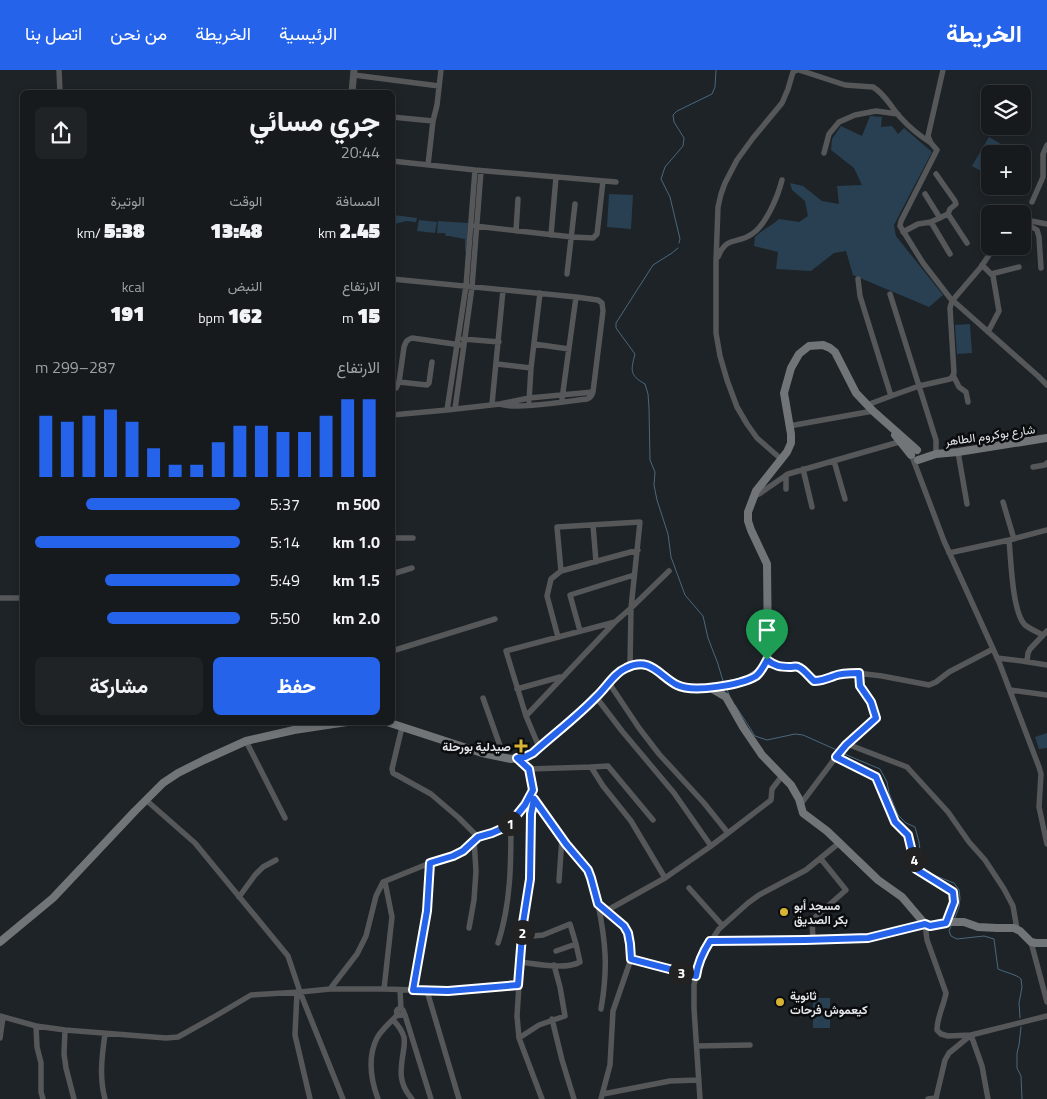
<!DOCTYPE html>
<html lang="ar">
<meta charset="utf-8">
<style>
:root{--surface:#161a1d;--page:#1f2326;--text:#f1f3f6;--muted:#9ea1a4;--line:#35383b;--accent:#2563eb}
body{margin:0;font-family:"Titillium Web",Vazirmatn,sans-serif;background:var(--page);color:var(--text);direction:rtl;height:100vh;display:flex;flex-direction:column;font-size:19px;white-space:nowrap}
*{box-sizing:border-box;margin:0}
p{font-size:16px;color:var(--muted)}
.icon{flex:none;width:28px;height:28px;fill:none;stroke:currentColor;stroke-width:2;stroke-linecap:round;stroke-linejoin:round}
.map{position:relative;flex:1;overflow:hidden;direction:ltr}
.sheet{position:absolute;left:20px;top:20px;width:375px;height:635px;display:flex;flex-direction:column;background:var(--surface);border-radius:8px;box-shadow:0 2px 8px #0003,0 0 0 1px var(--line);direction:rtl}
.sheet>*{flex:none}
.controls{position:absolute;left:981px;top:15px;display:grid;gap:10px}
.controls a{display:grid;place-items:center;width:50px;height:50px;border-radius:8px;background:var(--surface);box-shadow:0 2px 8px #0003,0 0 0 1px var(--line);font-size:25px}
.pin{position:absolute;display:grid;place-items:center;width:42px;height:42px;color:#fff;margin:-51px -21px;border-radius:50% 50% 50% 0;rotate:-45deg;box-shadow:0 0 5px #0007}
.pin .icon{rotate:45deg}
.km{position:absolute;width:25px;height:25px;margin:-12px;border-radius:50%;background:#222;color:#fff;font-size:14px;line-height:25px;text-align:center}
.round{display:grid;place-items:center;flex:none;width:52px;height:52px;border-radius:8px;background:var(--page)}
.headline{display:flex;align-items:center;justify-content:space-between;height:85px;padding:0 15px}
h1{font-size:28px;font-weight:800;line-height:38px}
.metrics{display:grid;grid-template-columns:repeat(3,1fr);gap:8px;height:85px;padding:5px 15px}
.metrics div{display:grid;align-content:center}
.metrics b{font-size:21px;font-weight:800}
.metrics small{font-size:14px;font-weight:400}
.metrics p{font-size:14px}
.chart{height:140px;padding:10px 15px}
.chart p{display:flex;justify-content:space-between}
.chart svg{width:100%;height:90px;margin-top:5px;stroke:var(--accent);stroke-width:6}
.cta{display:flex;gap:10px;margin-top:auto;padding:10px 15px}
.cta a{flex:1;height:58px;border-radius:8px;background:var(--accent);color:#fff;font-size:20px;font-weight:800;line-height:58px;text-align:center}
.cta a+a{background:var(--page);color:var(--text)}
ul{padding:0 15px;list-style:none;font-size:16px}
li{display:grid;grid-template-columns:80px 60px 1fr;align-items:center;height:38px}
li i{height:12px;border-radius:6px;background:var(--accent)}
header{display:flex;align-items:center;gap:30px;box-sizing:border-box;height:70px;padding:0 25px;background:var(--accent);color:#fff}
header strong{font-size:24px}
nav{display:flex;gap:28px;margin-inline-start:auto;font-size:18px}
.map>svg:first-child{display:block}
.green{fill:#284051}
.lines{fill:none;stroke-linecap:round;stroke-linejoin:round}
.stream{stroke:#49687f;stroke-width:1}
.minor{stroke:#555759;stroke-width:5.5}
.tertiary{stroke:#555759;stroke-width:7}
.secondary{stroke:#717578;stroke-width:8}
.route-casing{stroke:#fff;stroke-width:10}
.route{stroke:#2563eb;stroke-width:6}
.poi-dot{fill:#d9b334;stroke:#0a0c0e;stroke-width:2}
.labels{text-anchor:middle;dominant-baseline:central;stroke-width:5;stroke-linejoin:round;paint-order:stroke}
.street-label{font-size:12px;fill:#e4e7ea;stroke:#0a0c0e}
.poi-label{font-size:12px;font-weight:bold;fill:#e4e7ea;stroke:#0a0c0e;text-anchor:start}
</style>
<header>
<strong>الخريطة</strong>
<nav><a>الرئيسية</a><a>الخريطة</a><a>من نحن</a><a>اتصل بنا</a></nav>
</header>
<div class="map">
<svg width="1047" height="1029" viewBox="0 0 1047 1029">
<rect width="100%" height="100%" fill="#1e2327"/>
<path class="green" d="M870 46 882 47 881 57 892 56 898 64 904 58 932 82 894 155 896 166 943 225 929 237 853 205 846 181 834 183 811 201 776 199 778 182 754 176 755 167C762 160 771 156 779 149L799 152 808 146 805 131 792 120 790 113 803 116 822 131 839 134 837 116 862 115 854 98 831 80 832 69 841 56 862 66Z
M989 67 1004 76 999 84H990V98L987 104 972 96Z
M609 124 633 125 631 159 607 157Z
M393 145 417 148 416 152 406 151 395 154H393Z
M419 150 437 152 435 163 417 161Z
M438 151 468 153 466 181H465V169C457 168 453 166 446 166L445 163H437Z
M970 254 972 283 957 284 955 255Z
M1047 663V678L1039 679 1035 667Z
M813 928H830V958H813Z"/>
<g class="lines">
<path class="stream" d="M679 173 680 169 670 127 661 109 665 97 683 76 684 68 674 52 673 45 677 41 712 24 715 17 716 0
M678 178 672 183 653 195 616 253V258L635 284C631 300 629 305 645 314L648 324 649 338 650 390 655 402 654 415 657 430 668 464 671 487 685 525 703 546 708 568 718 594 723 611
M727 619 729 625
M735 635 755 666 767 670 795 664 803 665 839 681
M842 683 880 699 887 712 889 723 898 745 906 753 915 757 919 772 922 796 926 801 931 804 954 813 959 820 960 828 959 837 954 850
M951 856 949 861 951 866 957 869 984 866 994 869 998 899C1004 902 1018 905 1021 909L1022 917 1019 933 1020 948
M1021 957 1019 975 1017 983V998L1021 1006 1022 1029"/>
<path class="minor" d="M59 0 60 22
M799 0 845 15 873 17C885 24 891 37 900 47 909 57 920 66 931 73
M943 0 928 66 931 73 937 80 901 151 900 156 923 193 950 228 1038 306 1047 315
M354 5 439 16
M392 47 433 51
M824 83 829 64 839 52 855 45 876 41 898 44
M392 91 475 100 616 112
M428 95 433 51 437 35 441 0
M925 124 940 148
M1032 132 1043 107V84L1047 75
M948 144 967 173
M1022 150H1026L1047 154
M931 152 950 184
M1022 154 1032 157 1037 160 1039 167 1041 198
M475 156 572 167 593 168 597 164 603 111
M516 161 518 129
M903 162 918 154 931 152 948 144 950 139 956 134 955 131 936 104
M551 165 556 107
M718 187C727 165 736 175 752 164 766 155 778 126 782 110
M982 195 993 206 999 241 988 262
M567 204 575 134
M991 204 1019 197
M392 209 576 227 598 230 602 233 603 241 594 314C593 320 594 326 587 329 569 331 514 340 500 334
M858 209 860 226 891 326 919 316 950 309 952 307 954 303 950 238 952 231 981 197 995 176
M890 224 936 370V384
M463 269 499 272
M534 274 569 279
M497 294 531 298
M953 305 959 317 966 322 968 332
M399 312 427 315 429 313 432 292
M392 319 396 318 399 312 404 277C406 272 406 270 412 268L461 275
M562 329 576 227
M529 331 531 298 540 223
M492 334 503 220
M867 335 891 326
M455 339 472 217 481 101
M447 340 466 216 475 100
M392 345 447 340 500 334 529 328 593 322
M789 356 873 341
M958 382 967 434
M781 389 757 368 747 354 737 337 727 310 720 286 716 263V191L718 137 721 124 725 113 737 90 753 68 782 33 788 19 793 2 797 0
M913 389 944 471 999 592 1039 697 1041 704 1039 737 1047 774
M834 391 845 429
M1033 397 1045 395 1047 393
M803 399 812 437
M786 405V419
M754 425 759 424 788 404 899 372
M1003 432 1014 469
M593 455 596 492
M392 468H413
M1009 470C1011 489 1012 542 1025 555 1030 559 1037 562 1043 565
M949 483 1009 470 1047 460
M561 501 557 457 640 452 631 538 630 597
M392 504 412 498
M0 528H22
M580 561 570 525 634 505
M558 567 547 526 551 509 561 501 638 480
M392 581 495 549
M997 588 1022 591 1047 595
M767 590 775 596 783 597H799L803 599 813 611 824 610 835 605 857 603 882 606 929 615 936 612 949 602 993 579
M1027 591 1028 583 1030 579 1047 561
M609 613 639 658 659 684 704 733 728 763 771 730 772 719 782 706
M517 619 560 607
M1010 620 1047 625
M596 627 622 661 674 723 711 776 728 763
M483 628 504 687
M526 646 615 552 631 538 669 501
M402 657 392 699 393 703 431 724 459 748 478 767
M246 671 285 748
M847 674 907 697 948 742 969 772 985 790 1004 819 1013 836 1017 859
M539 677 526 646 506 581 615 552
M836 687 876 707 895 752 908 765 916 799 953 822 954 831 946 853
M517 688 529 699 534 729 566 774 588 800 591 807 598 834 624 856 628 863 630 874 631 889 696 906
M591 697 608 696 653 750
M529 699 591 697 603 716 631 751 665 808
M534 729 531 744 530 809 523 853 517 946 519 968 542 1029
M146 730 195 773 288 886 300 922 343 1029
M800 735 845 675 876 647 871 632 860 616 859 603
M559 811 562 767
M689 818 722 855
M239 827 255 805 263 797 276 790
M598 834C606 873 608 899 601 939
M606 841 665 808 711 776
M469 858 474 830 476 801 474 770
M813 870 812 850 846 820 821 789
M710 871 805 870 868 868 925 854 927 870 946 923C944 935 937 947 937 960L941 964 948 966 971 965 1047 946
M1031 872 1047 932
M498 873C511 833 511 793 511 752
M556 881 576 874
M520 892C537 894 566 900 580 892L576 874 570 854 543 865 522 867
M330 919H384L448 921 518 915
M384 919 392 847 385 812
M400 920 401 939
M413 920 427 841 430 793
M427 921 459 1029
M297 922 295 965 310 1029
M396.5 942a3.5 3.5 0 1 1 7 0a3.5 3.5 0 1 1-7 0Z
M404 943 405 945 431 1029
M0 946 36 956 65 960 166 968 178 967 212 948 251 925 300 922 330 919 357 884 366 866 376 826 383 812 430 793 453 786 463 781 478 767 492 763 508 755 525 735 533 720
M552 949 562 990 574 1029
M393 950C398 955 402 961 404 967 405 973 404 978 403 984 400 1002 399 1014 412 1029
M36 956 37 977 41 993V1022L43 1029
M65 960 64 984 66 998 74 1029
M105 964C102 986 99 1007 105 1029
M971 965 982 996 988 1029
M0 968 3 947
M519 968 539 955 565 946 560 917 554 895
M697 976 750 975
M603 1024 670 1011 699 1010
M936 1028 945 990 949 983 971 965
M378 1029C371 1010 367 988 377 968 382 959 391 952 398 944
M601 1029 610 995 613 941 631 889
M700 1029 694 938V915L698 896 703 883 719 859 748 833 759 825 806 800 839 773
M928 1029 936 1028"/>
<path class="tertiary" d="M352 22 354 0"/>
<path class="secondary" d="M895 365 911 385
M918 390 936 384 958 382 1047 368
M712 618C736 613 763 611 768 583L767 494 751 460 748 451V442L756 421 787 382 791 373V364L784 323 791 298 799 284 809 276 823 275 830 278 835 282 856 323 873 341 917 380
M387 652 482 683 511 689 525 687 533 683 596 627 616 605 626 598 637 594 649 596 661 603 677 615 687 618 702 619 711 618 726 627 743 657 762 685 791 715 799 729 803 743 827 761 878 810 902 827 925 854 930 856 950 852H964L978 857 997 858H1014L1020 861 1031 872 1036 873H1047
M0 872 53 828 135 741 163 713 178 703 204 690 246 671 294 660 347 652"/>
</g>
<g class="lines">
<defs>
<path id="route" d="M767 590C775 596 780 597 790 597 793 597 796 596 798 597 804 599 809 607 814 611 822 611 826 609 834 606 841 603 851 603 859 603L860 616 871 632 876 648 846 675 836 687 876 707 895 752 908 765 916 799 953 822 954 832 946 853 930 856 925 854 868 868 805 870 710 871C703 882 698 892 696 906L631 889 630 874 628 863 624 856 598 834 591 808 588 800 566 774 534 729 531 744 530 809 523 853 518 915 448 921 413 920 427 841 430 793 453 786 463 781 478 767 492 763 508 756 525 735 533 720 529 699 517 688 525 687 533 683C554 664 577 647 596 627 606 618 614 603 626 598 651 586 659 606 677 615 693 623 741 615 756 606 761 602 764 596 767 590Z"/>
</defs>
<use href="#route" class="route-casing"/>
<use href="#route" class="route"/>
</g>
<g class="poi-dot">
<path d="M518.5 668.5h5v5h5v5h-5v5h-5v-5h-5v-5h5z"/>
<circle cx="784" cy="842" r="5"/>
<circle cx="780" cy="932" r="5"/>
</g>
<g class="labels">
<g class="street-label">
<text transform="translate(990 365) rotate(-8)">شارع بوكروم الطاهر</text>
</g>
<g class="poi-label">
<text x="511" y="676" text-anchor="end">صيدلية بورحلة</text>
<text x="794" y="835">مسجد أبو<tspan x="794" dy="14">بكر الصديق</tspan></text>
<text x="790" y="925">ثانوية<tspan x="790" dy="14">كيعموش فرحات</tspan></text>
</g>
</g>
</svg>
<div class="controls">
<a><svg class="icon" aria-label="layers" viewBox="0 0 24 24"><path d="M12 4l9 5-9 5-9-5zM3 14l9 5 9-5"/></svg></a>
<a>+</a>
<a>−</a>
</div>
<div class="pin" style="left:767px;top:590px;background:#1e9e55"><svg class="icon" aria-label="arrive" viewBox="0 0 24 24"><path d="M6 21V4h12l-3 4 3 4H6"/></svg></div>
<b class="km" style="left:510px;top:753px">1</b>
<b class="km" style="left:522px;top:862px">2</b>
<b class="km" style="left:681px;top:902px">3</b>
<b class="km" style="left:914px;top:789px">4</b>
<section class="sheet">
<div class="headline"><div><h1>جري مسائي</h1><p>20:44</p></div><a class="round"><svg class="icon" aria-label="share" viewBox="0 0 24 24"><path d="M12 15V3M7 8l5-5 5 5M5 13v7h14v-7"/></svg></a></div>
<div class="metrics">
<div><p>المسافة</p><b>2.45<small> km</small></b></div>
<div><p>الوقت</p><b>13:48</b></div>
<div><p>الوتيرة</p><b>5:38<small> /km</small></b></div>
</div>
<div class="metrics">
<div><p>الارتفاع</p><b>15<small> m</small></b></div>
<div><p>النبض</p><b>162<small> bpm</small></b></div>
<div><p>kcal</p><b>191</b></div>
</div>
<div class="chart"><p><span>الارتفاع</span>287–299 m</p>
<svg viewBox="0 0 160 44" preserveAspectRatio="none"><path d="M5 44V14M15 44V17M25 44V14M35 44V11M45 44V17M55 44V30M65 44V38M75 44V38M85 44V27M95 44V19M105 44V19M115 44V22M125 44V22M135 44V14M145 44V6M155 44V6"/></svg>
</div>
<ul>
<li><b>500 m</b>5:37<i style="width:75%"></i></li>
<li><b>1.0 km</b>5:14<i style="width:100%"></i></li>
<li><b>1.5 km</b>5:49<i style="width:66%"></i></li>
<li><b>2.0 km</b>5:50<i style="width:65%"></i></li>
</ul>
<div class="cta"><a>حفظ</a><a>مشاركة</a></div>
</section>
</div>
